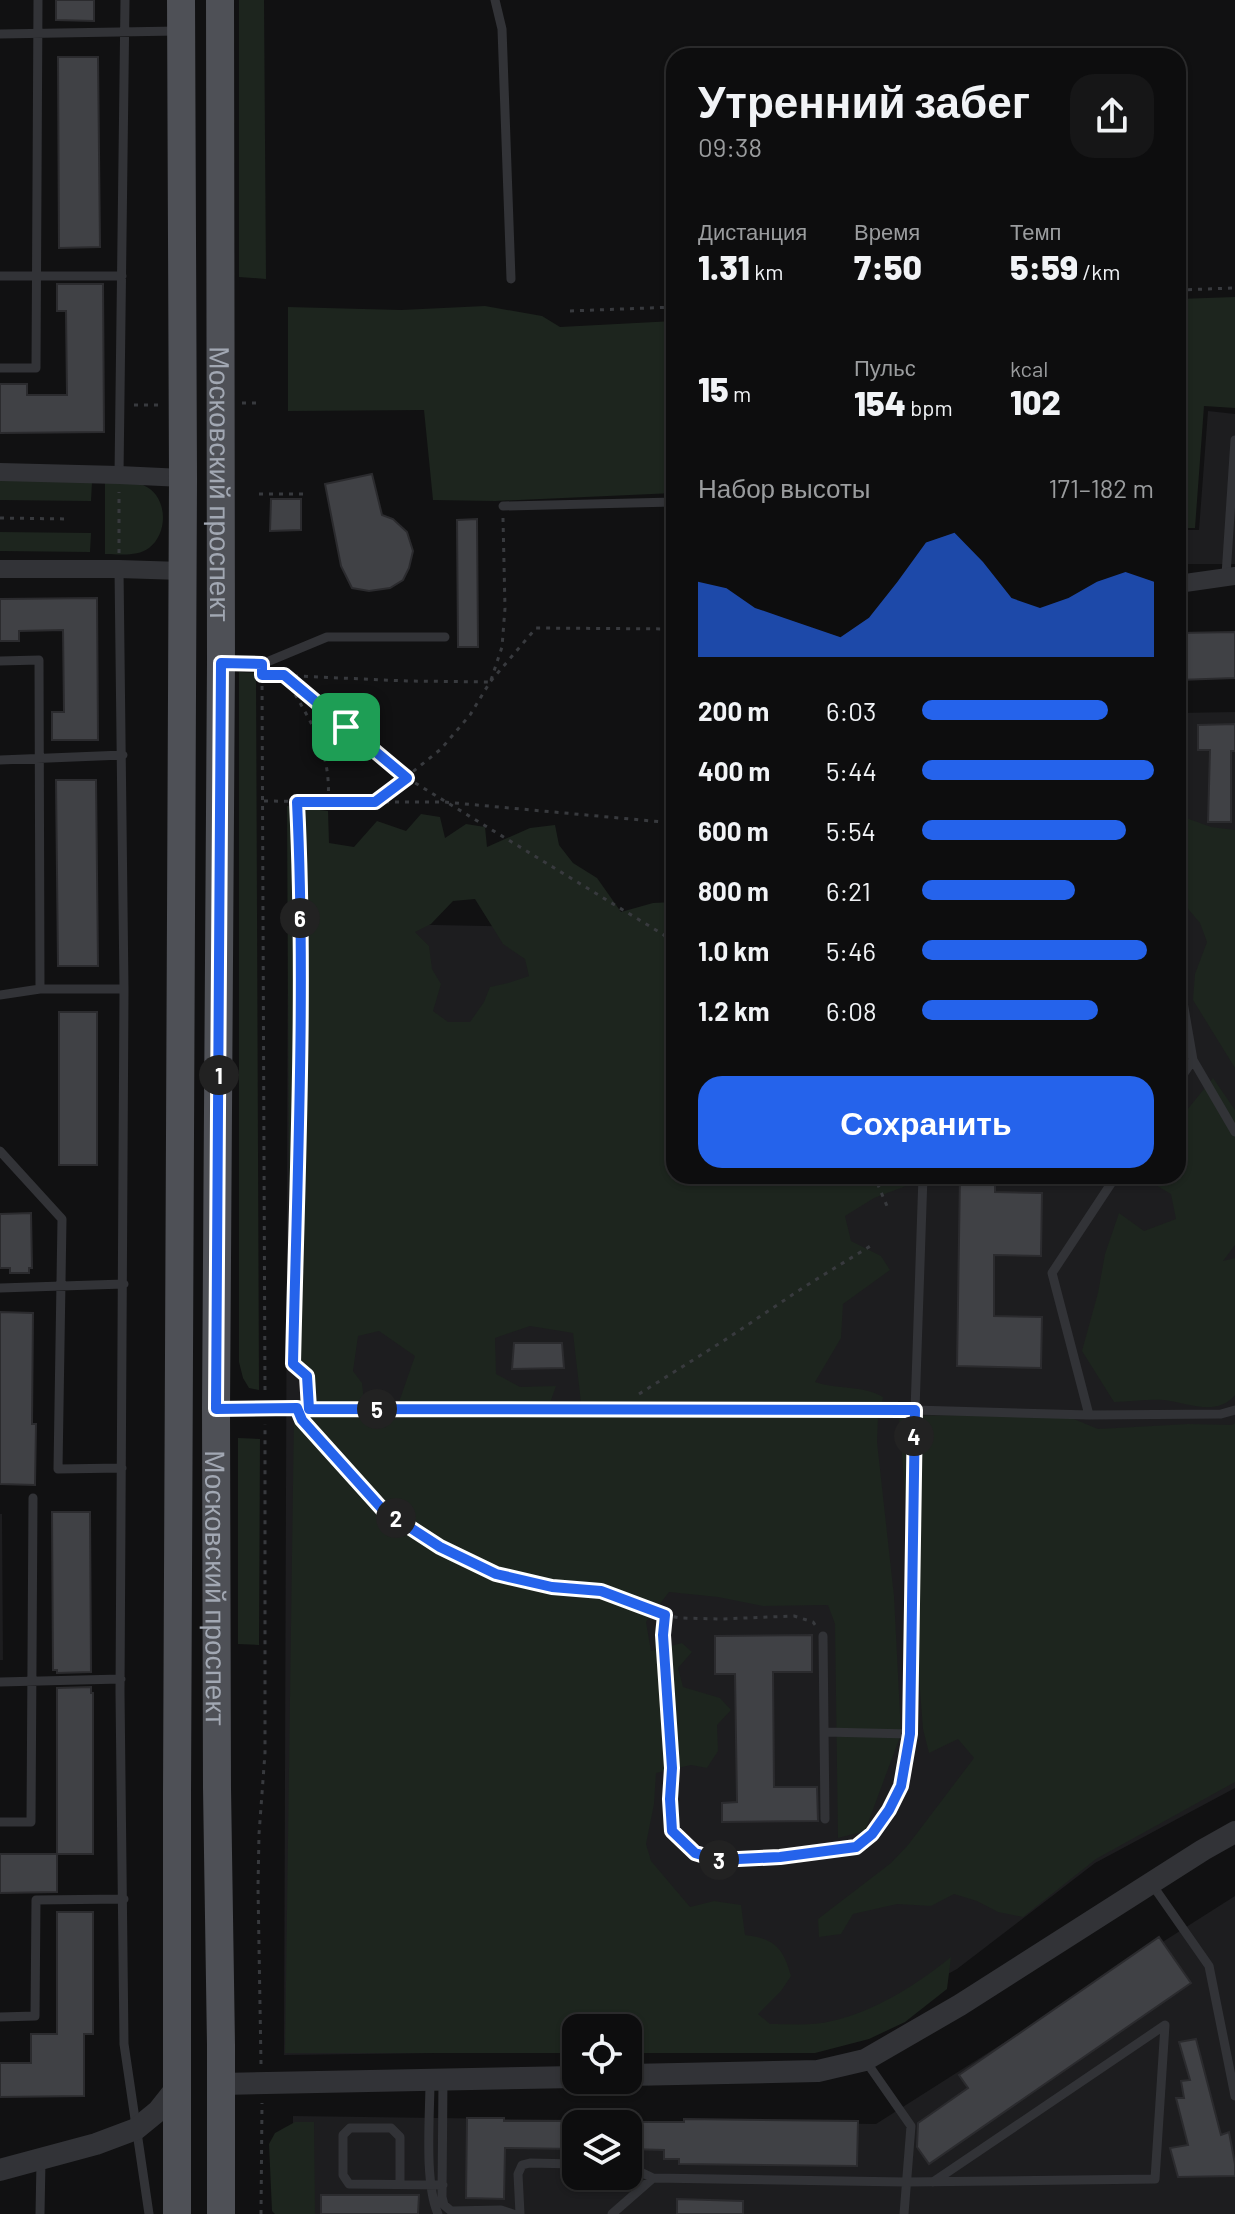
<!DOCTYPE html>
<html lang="ru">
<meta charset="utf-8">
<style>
:root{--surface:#0d0d0e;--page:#161617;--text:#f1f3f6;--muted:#9a9c9e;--line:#2d2d2e;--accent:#2563eb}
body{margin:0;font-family:Barlow,sans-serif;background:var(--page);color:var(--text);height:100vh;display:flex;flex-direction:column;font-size:30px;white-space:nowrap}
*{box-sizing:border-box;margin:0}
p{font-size:26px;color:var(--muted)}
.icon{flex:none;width:44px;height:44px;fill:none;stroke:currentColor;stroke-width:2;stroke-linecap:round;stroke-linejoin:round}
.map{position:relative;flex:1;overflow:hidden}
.drawer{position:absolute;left:666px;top:48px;width:520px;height:1136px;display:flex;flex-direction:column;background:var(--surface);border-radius:24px;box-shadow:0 2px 6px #0004,0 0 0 2px var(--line)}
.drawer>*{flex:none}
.buttons{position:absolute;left:562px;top:2014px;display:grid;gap:16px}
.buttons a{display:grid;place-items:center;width:80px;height:80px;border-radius:16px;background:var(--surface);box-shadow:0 2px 6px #0004,0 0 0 2px var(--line);font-size:40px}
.pin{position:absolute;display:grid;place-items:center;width:68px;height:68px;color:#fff;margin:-34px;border-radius:16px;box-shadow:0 4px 12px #0006}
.km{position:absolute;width:40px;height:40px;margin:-20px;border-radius:50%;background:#222;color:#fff;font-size:22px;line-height:40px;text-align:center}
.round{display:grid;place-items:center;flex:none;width:84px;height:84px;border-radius:24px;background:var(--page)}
.headline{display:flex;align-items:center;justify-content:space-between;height:136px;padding:0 32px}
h1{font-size:44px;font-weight:800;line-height:60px}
.metrics{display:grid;grid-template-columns:repeat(3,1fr);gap:12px;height:136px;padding:8px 32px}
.metrics div{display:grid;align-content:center}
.metrics b{font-size:34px;font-weight:800}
.metrics small{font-size:22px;font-weight:400}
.metrics p{font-size:22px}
.chart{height:224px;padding:16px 32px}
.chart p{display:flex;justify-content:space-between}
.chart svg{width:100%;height:144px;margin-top:8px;fill:var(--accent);opacity:.7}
.button{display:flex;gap:16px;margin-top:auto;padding:16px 32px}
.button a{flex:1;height:92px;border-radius:24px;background:var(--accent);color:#fff;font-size:32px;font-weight:800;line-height:92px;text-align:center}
ul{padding:0 32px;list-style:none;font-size:26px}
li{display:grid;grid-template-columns:128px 96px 1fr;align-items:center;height:60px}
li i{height:20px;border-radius:10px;background:var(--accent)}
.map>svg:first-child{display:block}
.built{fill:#1d1d1f;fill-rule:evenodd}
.green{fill:#1d251e;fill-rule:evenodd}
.building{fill:#404145;stroke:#2b2b2e;stroke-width:2}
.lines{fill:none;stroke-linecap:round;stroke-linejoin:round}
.path{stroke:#383a3e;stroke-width:3;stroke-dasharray:4 6;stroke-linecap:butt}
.service{stroke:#323337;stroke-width:9}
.minor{stroke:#323337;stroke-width:18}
.tertiary{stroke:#323337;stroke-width:22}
.primary{stroke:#4e5056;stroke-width:28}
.route-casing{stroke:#fff;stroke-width:16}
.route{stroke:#2563eb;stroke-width:10}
.labels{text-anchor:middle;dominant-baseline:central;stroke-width:8;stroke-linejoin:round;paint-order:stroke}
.street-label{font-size:28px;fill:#a2a8b3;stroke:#0c0c0d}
</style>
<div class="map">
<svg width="1235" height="2214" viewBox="0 0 1235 2214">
<rect width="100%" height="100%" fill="#111112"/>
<path class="built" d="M1208 411 1235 414V564H1178V530H1199Z
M1235 712V1788L1095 1863 957 1969 842 2032 576 2028V2051L284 2055 288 922 541 927 674 1176H1178V713Z
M0 1514H2L3 1660H0Z
M1235 1896V2214H292L293 2116 876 2124ZM576 2124H628V2176H576Z"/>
<path class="green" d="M239 0H264L266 279 239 277Z
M1235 297V408L1204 406 1195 528H1178V299Z
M485 306 542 316 560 327 674 321V493L495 501 433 500 424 410 288 411V307L401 310Z
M0 480 92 482 91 501 0 500Z
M105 482C117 482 132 480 143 485 168 495 169 533 149 548 137 557 119 554 105 554Z
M0 532 91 533 90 552 0 551Z
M239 672 256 673 259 1390 249 1388 243 1378 239 1362Z
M287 806 328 811 329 843 354 847 377 821 406 831 421 814 440 817 445 838 466 824 485 827 487 847 530 828 555 825 559 845 573 863 597 878 621 912 653 903 674 902V1176H909L910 1178 906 1186 874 1198 845 1216 851 1241 881 1256 890 1270 843 1304 841 1338 815 1382C838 1390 863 1385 883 1397L882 1404 581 1403 573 1333 530 1326 495 1338 496 1374 520 1387 556 1386 550 1403 399 1402 415 1356 379 1331 358 1336 353 1371 362 1383 364 1402 313 1401 309 1386 290 1370ZM475 899 503 944 525 959 529 976 508 983 490 987 484 1002 470 1022H448L433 1011 441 984 432 969 429 946 415 932 431 924 453 901Z
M1178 815 1211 827 1235 830V1068L1193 1000 1195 974 1207 942 1200 923 1178 897Z
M1213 1078 1235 1110V1245L1223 1261 1235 1258V1395C1217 1417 1188 1403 1164 1400 1148 1399 1130 1402 1114 1402L1082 1351 1098 1293 1105 1254 1119 1213 1144 1231 1176 1219 1171 1194 1154 1184V1176H1178V1121Z
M294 1414 878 1417 877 1442 894 1596 901 1734 865 1831 838 1838 835 1624 828 1605 763 1606 718 1597 669 1592 646 1622 651 1651 682 1643 692 1652 678 1668 683 1687 720 1698 731 1710 717 1725 718 1751 707 1768 691 1765 656 1773 654 1804 646 1844 651 1861 690 1907 714 1901 741 1905 745 1935C776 1939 783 1948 791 1976L781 1991 758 2014 770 2024C790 2024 813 2026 832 2021 876 2011 916 1985 951 1957L947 1989 905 2022 869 2039 815 2053H628V2028H576V2053H285Z
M1026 1414 1064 1415 1098 1429 1188 1424 1232 1425 1235 1423V1782L1096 1859 1023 1917 998 1912 977 1901 954 1894 931 1906 897 1904 853 1914 841 1934 819 1937 818 1919 891 1863 908 1845 974 1758 958 1739 929 1753 923 1729 899 1416Z
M238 1438 260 1439 259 1645 238 1644Z
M295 2122H314L315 2214H275L272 2211 269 2144 275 2133Z"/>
<path class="building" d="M56 0H94V21L56 20Z
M58 57H98L100 247 59 248Z
M57 284H103L104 432 0 433V384H27V395H67L66 311H57Z
M372 474 382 515 393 519 407 532 413 551 409 568 403 580 390 588 369 591 352 588 341 566 325 484Z
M271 499H301V530L270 531Z
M477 519 478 647H458L457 520Z
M97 598 98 740H52V712H64L63 630 19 631V641H0V599Z
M1235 632V678L1178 680V633Z
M1235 724V751H1231V822H1208L1210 750H1198V725Z
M56 780H96L98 966H58Z
M59 1012H97V1165H59Z
M960 1176H995V1192L1042 1193 1041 1256 994 1255V1316L1042 1317 1041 1368 957 1366Z
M31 1213 32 1268H29V1273H10V1268H0V1214Z
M0 1312 33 1313 32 1424H36L35 1485 0 1484Z
M514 1343H562L564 1368 512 1369Z
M52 1512H90L91 1672 57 1673V1670H53Z
M812 1635V1672H773L774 1787H817L818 1821 722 1822V1803L737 1802 735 1674H715V1636Z
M91 1687V1693H93V1854H57V1688Z
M0 1854H57V1892L0 1893Z
M57 1912H93V2034H84V2096L0 2097V2063H31V2034H57Z
M1159 1937 1191 1983 929 2164 917 2147 918 2123 968 2088 959 2075Z
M1196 2039 1221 2135 1229 2132 1235 2164V2176L1178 2177 1170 2148 1188 2145 1176 2098H1184L1181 2081 1190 2080 1179 2042Z
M467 2118H504V2121H576V2149L505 2148 504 2199 466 2198Z
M684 2119 858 2121 857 2166 679 2164V2159H664V2150L628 2149V2122H684Z
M321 2195H419L418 2214H321Z
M677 2199 743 2201V2214H677Z"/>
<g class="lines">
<path class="path" d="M1178 290 1235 288
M570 311 674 307
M242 403H258
M134 405H159
M259 494H307
M0 518 70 519
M119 553V492
M274 675 407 681 490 682
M284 675 407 778 664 935 674 939
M262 676 265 1396
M285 677C310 721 332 750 328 803
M491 680 502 647 505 608 503 518
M264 801 375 802 441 749 470 715 490 682 536 628 674 629
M297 802C306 989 297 1177 293 1364L307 1376 308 1397
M375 802H444L674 823
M664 935 674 948
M871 1176 878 1185 887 1206
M639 1394 728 1338 804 1287 872 1245
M305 1424 383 1510 440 1547 496 1574 552 1587 601 1591 665 1615 680 1618 721 1619 794 1616 813 1622 816 1626
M665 1615 663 1635 672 1768 670 1799 672 1831 695 1853 718 1860 780 1857 856 1847 872 1834 889 1810 901 1786 908 1746
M261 2064 258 1887 259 1834 265 1753V1424
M261 2214 262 2103"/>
<path class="service" d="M495 0 502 29 511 279
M0 34 178 31
M0 276H122
M0 368H36L38 0
M119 475 125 0
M503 506 674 502
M119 569 124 989 120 1692 124 2044 149 2214
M1226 575 1235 440
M0 661 39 660 40 989
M226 663 262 664 327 637H445
M0 760 123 755
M1178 973 1193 1060 1178 1082
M0 995 40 989H124
M1193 1060 1235 1132
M0 1151 62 1219 58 1469 122 1468
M0 1288 124 1284
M220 1409 915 1410 1089 1415 1221 1414 1235 1410
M1089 1415 1052 1273 1116 1176
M823 1636 825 1819
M0 1682 121 1679
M825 1732 910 1734 915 1410 923 1176
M0 1822H31L33 1498
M1151 1883 1209 1966 1235 2096
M0 2017 35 2016 36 1900 124 1899
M865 2060 911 2126 904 2214
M443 2079 442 2197 444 2205 451 2211 501 2210 513 2214
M430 2080C430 2117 424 2182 438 2214
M628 2166 653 2178
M400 2184V2137L391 2128H350L343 2135V2175L349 2184 443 2185
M40 2214 41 2161
M520 2214 518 2174 522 2165 530 2163 576 2164
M612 2214 653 2178 906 2182 1155 2179 1165 2025 933 2182"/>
<path class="minor" d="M0 472 119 475 183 478
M0 569H119L182 571
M1178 584 1235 576"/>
<path class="tertiary" d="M628 2075 818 2071 865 2060 960 2005 1203 1850 1235 1832
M221 2084 576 2077
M0 2170 96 2144 136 2129 158 2111 177 2087"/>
<g class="primary">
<path id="s1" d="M220 0 221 663 216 1409 217 1788 221 2045V2214"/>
<path d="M177 2214V1792L183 478 181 0"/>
</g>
</g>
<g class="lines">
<defs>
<path id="route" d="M221 663 262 664V675H284L407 778 375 802H297C306 989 297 1177 293 1364L307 1376 309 1409 915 1410 910 1734 901 1786 889 1810 872 1834 856 1847 780 1857 718 1860 695 1853 672 1831 670 1799 672 1768 663 1635 665 1615 601 1591 552 1587 496 1574 440 1547 383 1510 302 1420 297 1408 216 1409Z"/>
</defs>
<use href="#route" class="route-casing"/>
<use href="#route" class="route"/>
</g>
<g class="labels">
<g class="street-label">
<text stroke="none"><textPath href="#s1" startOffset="484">Московский проспект</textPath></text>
<text stroke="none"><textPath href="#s1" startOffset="1588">Московский проспект</textPath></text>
</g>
</g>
</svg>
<div class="buttons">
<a><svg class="icon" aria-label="locate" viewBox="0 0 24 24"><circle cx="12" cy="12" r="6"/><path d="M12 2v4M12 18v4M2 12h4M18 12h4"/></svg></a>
<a><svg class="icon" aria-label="layers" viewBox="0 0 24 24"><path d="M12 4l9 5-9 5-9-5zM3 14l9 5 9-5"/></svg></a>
</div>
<div class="pin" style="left:346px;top:727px;background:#1e9e55"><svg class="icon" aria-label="arrive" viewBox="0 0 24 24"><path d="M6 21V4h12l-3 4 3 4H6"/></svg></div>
<b class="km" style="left:219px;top:1075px">1</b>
<b class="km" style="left:396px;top:1518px">2</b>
<b class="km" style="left:719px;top:1860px">3</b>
<b class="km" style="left:914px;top:1436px">4</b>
<b class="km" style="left:377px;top:1409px">5</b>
<b class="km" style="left:300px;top:918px">6</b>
<section class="drawer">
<div class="headline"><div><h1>Утренний забег</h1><p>09:38</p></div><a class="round"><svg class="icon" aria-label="share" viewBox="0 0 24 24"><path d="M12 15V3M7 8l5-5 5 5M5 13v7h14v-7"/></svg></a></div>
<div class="metrics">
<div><p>Дистанция</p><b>1.31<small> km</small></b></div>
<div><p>Время</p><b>7:50</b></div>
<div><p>Темп</p><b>5:59<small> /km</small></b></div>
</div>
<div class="metrics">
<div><b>15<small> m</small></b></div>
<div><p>Пульс</p><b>154<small> bpm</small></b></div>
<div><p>kcal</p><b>102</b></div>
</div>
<div class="chart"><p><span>Набор высоты</span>171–182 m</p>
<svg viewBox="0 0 160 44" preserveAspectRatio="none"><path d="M0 44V21L10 23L20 29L30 32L40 35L50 38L60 32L70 21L80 9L90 6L100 15L110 26L120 29L130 26L140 21L150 18L160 21V44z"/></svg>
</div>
<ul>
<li><b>200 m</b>6:03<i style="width:80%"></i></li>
<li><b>400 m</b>5:44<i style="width:100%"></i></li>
<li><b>600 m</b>5:54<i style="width:88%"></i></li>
<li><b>800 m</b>6:21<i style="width:66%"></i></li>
<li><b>1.0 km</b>5:46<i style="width:97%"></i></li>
<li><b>1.2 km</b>6:08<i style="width:76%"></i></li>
</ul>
<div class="button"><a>Сохранить</a></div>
</section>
</div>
